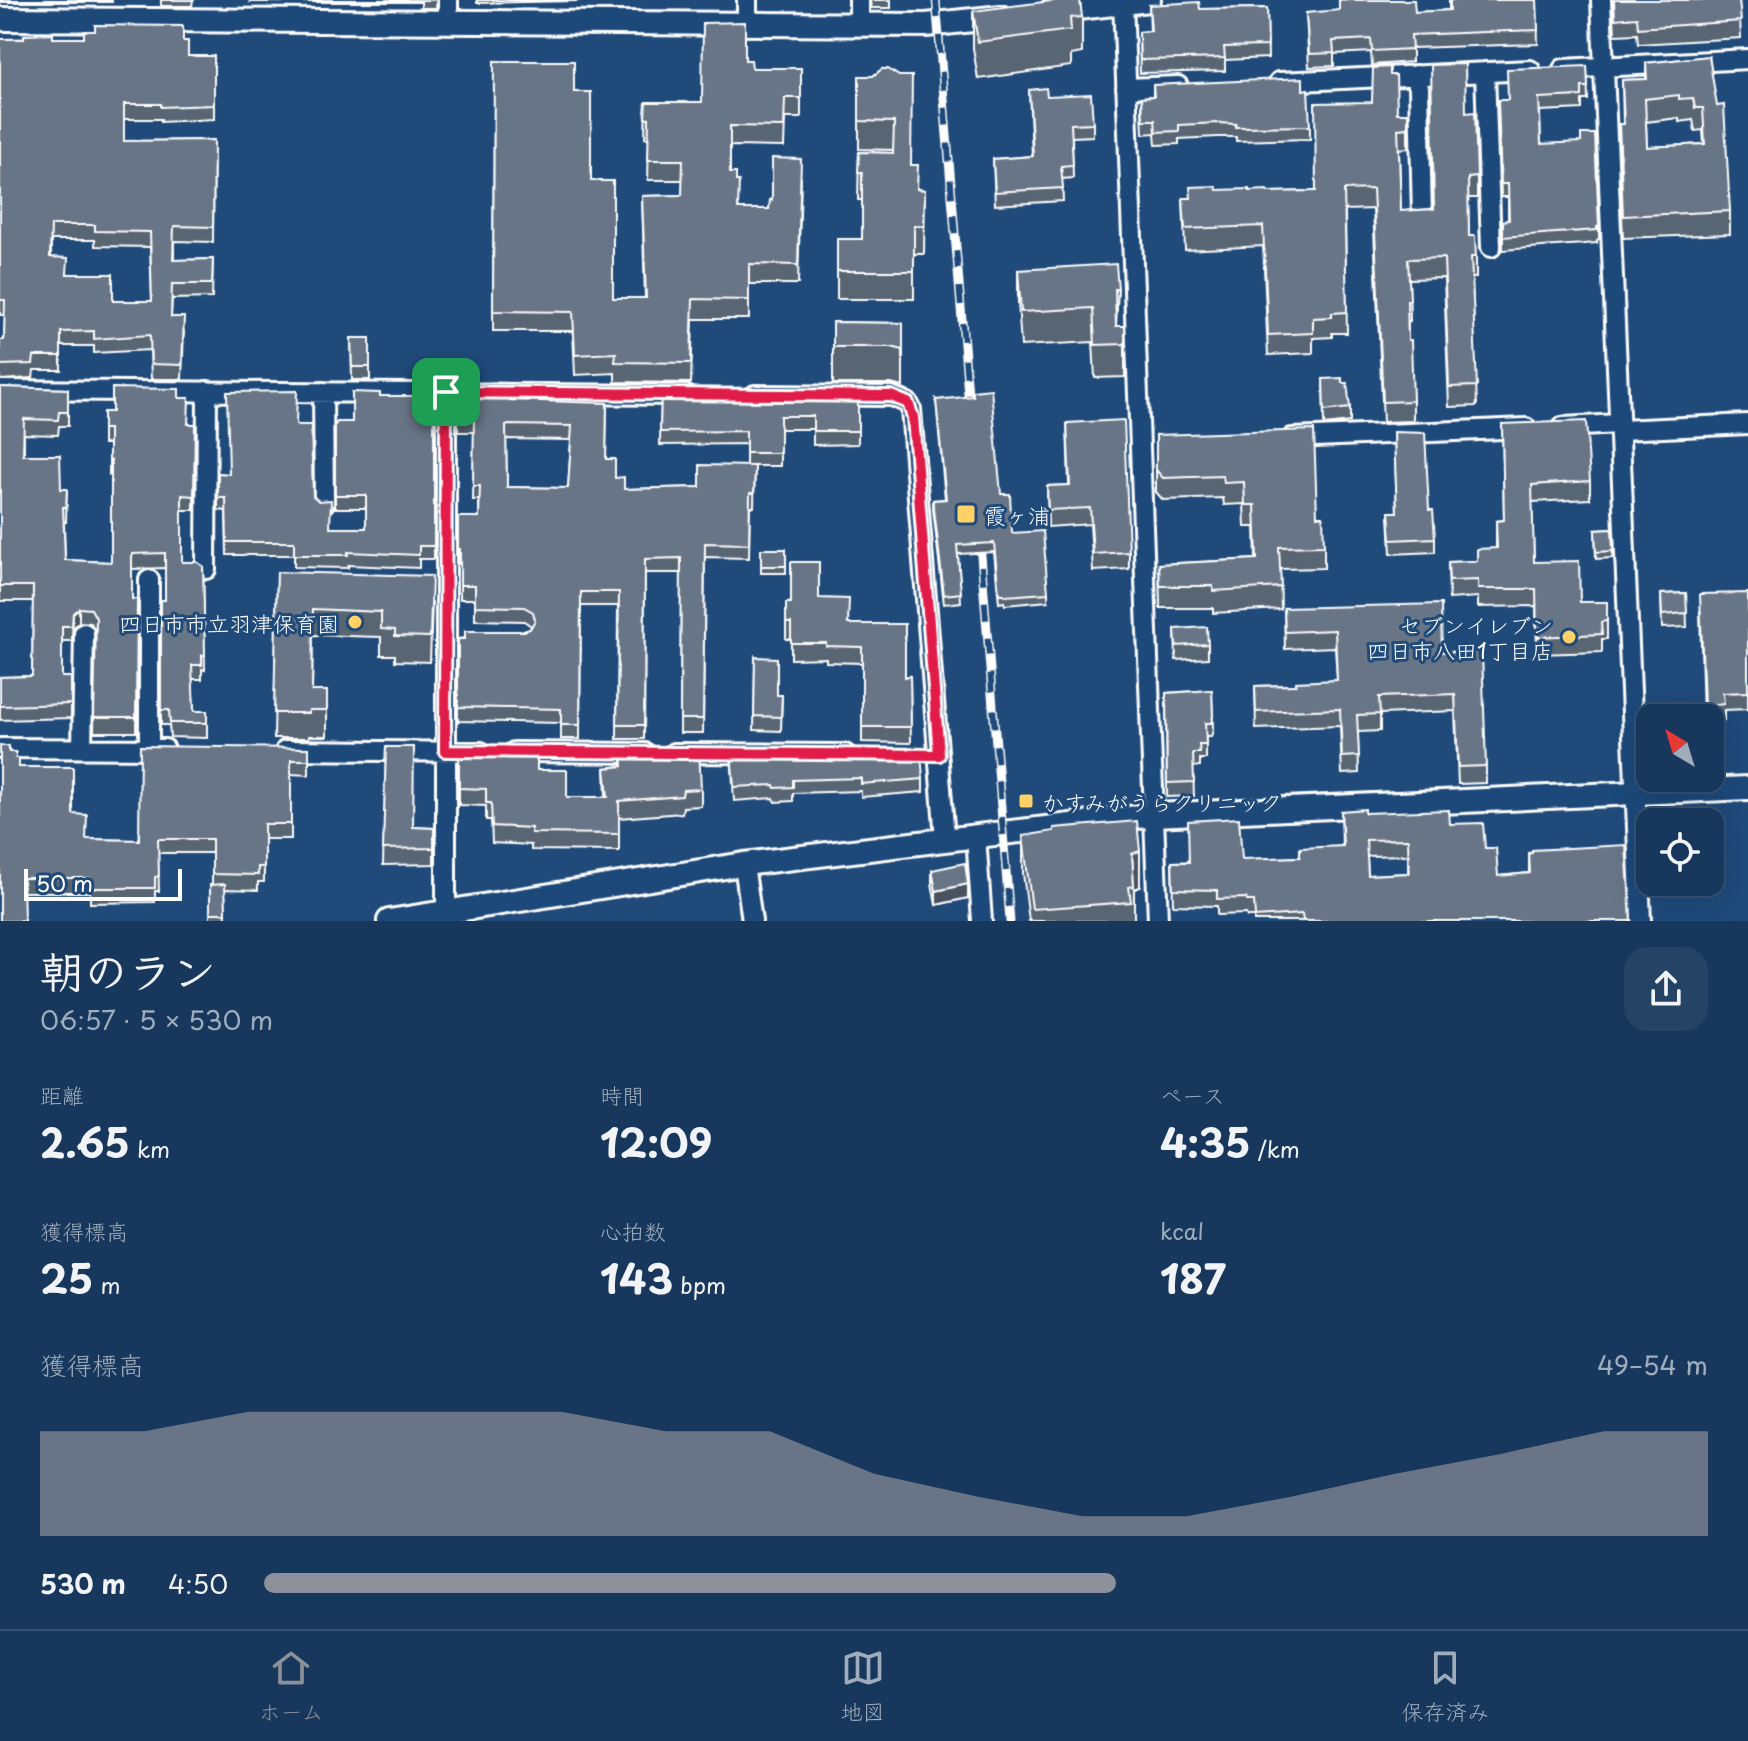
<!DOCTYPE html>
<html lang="ja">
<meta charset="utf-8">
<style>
:root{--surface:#17385c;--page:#244365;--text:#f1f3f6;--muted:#9eacbb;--line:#365272;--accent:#8c9099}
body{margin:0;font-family:"Playpen Sans","Klee One",sans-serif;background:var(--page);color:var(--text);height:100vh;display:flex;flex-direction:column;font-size:30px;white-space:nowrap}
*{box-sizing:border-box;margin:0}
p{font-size:26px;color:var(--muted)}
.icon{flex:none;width:44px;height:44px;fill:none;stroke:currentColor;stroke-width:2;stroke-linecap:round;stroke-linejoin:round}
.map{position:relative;height:921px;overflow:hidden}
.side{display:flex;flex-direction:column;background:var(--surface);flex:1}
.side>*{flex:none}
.needle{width:52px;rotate:322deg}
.tools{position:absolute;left:1636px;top:704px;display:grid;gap:16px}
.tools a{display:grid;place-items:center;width:88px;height:88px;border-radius:16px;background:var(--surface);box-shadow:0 8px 32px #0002,0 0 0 2px var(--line);font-size:40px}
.scale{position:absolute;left:24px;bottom:20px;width:158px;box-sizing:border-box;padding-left:8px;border:4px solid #fff;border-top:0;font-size:22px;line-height:28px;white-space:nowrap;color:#fff;-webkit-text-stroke:6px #1f4a7a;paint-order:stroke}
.pin{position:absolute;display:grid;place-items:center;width:68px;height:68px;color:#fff;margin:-34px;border-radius:16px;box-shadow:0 4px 12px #0006}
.round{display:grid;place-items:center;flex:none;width:84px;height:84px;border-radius:24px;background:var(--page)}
.overview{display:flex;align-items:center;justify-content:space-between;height:136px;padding:0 40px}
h1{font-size:44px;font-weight:700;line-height:60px}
.metrics{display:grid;grid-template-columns:repeat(3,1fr);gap:12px;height:136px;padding:8px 40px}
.metrics div{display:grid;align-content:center}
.metrics b{font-size:40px;font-weight:700}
.metrics small{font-size:22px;font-weight:400}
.metrics p{font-size:22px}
.chart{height:224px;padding:16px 40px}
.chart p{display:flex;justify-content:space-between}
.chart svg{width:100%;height:144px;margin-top:8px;fill:var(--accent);opacity:.7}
ul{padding:0 40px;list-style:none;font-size:26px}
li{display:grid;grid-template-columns:128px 96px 1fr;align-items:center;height:60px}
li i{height:20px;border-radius:10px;background:var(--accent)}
.tabs{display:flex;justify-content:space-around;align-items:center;height:112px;border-top:2px solid var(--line);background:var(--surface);font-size:22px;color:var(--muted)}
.tabs a{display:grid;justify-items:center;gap:4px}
.tabs .on{color:var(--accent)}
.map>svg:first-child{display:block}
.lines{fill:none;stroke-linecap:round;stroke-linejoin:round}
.minor-casing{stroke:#fff;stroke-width:24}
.tertiary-casing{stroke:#fff;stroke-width:28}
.minor{stroke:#1f4a7a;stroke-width:18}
.tertiary{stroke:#1f4a7a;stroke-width:22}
.rail-casing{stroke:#fff;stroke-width:9}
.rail{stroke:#1f4a7a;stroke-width:6;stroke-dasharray:18;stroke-linecap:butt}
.wall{fill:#596573;stroke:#fff;stroke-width:2;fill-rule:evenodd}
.shaded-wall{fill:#48525e;stroke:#fff;stroke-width:2}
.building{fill:#677586;stroke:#fff;stroke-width:2;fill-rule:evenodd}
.route-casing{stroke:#fff;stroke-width:16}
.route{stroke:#e11d48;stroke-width:10}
.poi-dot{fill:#ffd166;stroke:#1f4a7a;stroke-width:3}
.labels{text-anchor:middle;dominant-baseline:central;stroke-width:6;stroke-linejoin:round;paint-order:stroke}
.poi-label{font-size:22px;fill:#fff;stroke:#1f4a7a;text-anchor:start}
</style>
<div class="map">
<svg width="1748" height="921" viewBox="0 0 1748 921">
<rect width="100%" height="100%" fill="#1f4a7a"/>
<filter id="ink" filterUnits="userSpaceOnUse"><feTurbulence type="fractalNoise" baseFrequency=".0125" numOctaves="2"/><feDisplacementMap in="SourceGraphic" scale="16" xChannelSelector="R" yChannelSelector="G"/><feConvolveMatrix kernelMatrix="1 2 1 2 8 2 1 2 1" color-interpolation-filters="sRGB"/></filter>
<g filter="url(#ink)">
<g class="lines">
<defs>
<path id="minor" d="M1123 0 1158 921
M1601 0 1641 921
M448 22V0
M747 24V0
M859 25V0
M1563 69 1748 59
M1485 72 1491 247
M1415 75 1419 88 1422 218
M1279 82 1530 70
M1126 88 1178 86
M0 390 685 395
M323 392 324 503
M446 392V921
M755 395 891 396 908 403 911 409 945 839
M1563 427 1619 424
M1620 430 1748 424
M1292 438 1526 428
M206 569 207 391
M0 748 165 749
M82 748 84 633
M149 749V580
M286 750 481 752
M514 752 645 753
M674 753 845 754
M976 836 982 921
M744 864 752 921"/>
<path id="tertiary" d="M1051 11 1149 0
M0 19 926 25 1001 17
M389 921 744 864 1154 815 1748 788"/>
</defs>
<use href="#minor" class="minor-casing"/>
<use href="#tertiary" class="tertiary-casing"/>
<use href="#minor" class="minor"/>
<use href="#tertiary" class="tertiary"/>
<defs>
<path id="rail" d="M936 0 970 419
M979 530 1010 921"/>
</defs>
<use href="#rail" class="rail-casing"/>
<use href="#rail" class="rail"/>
</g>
<path class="wall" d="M0 0H112V2H0Z
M161 0H195H193L192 6H161Z
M250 0H437L436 8H421V2H250Z
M477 0H578V1L477 3Z
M870 0H891V8H871Z
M1449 0H1537L1538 44 1412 48V62L1372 65 1371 52 1334 54V66L1309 67 1306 13 1415 12 1449 10Z
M1613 0H1739L1741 38 1638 44 1637 34 1615 35Z
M1149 5 1200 9 1267 8 1268 58 1225 60V71L1140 73 1139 32 1150 31Z
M973 11 1082 17V53L1071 55V66L978 79 973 48Z
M53 38 183 41 188 56H214V119L161 122V119H124V141L214 140 213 242 174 241V260L213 259 212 298 172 299 171 317 184 331 182 379H151L150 350 94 353V346H61V370H34L33 378 0 380V340H4L5 315H0V39ZM51 240H95V246L150 247 152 301H113L68 274 51 257Z
M1709 56 1730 211V234L1623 238 1619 146V124H1623L1622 80 1646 79V63ZM1679 118V122L1693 120 1695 131 1703 130 1704 144 1647 147 1646 122Z
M745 60 752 68H801V118H785L784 147 730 146V173L739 209H769L772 200 801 179 798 284H749V319H693L691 383 615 382V373L575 375 573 331H493L494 61 574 92 613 298H645L642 196 682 195 683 180H648L649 138H645L646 102H702Z
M1587 66 1588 100H1582V109L1540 111 1541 144 1599 227V239L1597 240V243L1503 250V221L1508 220V197H1501L1498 100H1508Z
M882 69 918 189 925 190 924 254H914V299H837V239H862V200H858L859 152 893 153V150L859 149V76H873Z
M1390 75 1397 113H1408V148L1399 149 1401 211 1433 209 1466 113 1477 177V198H1468L1469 236 1476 257V278H1472L1477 406 1449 407 1444 278 1409 279 1410 321H1408V340L1413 401V421L1383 422 1373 209 1345 210 1347 333H1332V337L1313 338V353L1268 355 1263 246 1185 250 1183 198H1190L1217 190 1268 192 1315 191Z
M1153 85 1303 90 1310 126V139L1236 141V137H1218L1179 139V144L1156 145 1155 133 1143 134 1142 111V97L1153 96Z
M1029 90 1047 96 1093 123V136L1072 137 1073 178 1062 179 1063 201 995 205 993 159 1032 156Z
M1018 270 1118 289 1116 326 1125 344V377L1095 378 1093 342 1021 346 1018 303Z
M833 322 903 323V387L891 384H833Z
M351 338H370V380H352Z
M1323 379 1342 383 1350 408V422L1324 425Z
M0 387 68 389V426H59L58 435 24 434V455L61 489H67L66 522H64L65 560 111 562V475H109V444H103V412H112L179 398 189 424H195L194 510H182V562L203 566 205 670 202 669V679H192L194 711H207V738L170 737 169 725H161V600H165V568L132 569V599H137L136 732H94L96 632 91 623 79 622 73 628 72 641H62V677H71V718L0 720V677L32 676 33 601H0Z
M458 391 510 400 607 403 606 459 615 478 624 489 700 487 746 466V444L660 445 661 393 779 398H813L858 394V444L813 445V429H780V466H755L754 507H750L749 558 705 557 703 733H680L681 573H645L644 739H617L618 606H581L580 739H561V723L458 721V639L524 631 530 629 531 626 524 621 475 620V599H460V564H458V517H479V500H473L474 432H458ZM506 439 571 440 568 488 507 487Z
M434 392V559H419V568L348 565V568L294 567V555H227L226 511 218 510V473L228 474 297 425 313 496 331 528H366V508H335V425L352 422 380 396H417Z
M936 400 1001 494 1012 533 1048 593V601L1005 605 1004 602 999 603 994 552 958 554 961 602 944 604 933 509V500L945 499Z
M1067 423 1129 552V569L1093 571 1090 524 1048 527 1047 486 1069 485Z
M1502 424 1590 481V499L1532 502 1534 562 1580 602H1607V639H1602V652L1537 654 1536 606 1478 607V597L1449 599 1448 562 1477 561 1496 548V521L1504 520Z
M1394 432 1429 510 1435 538V552L1391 554 1389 512H1397Z
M1156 435 1317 516 1324 546V568L1280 569 1281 609 1213 613V608H1160L1159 564 1256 559 1255 527H1245L1244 504 1224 505 1223 498 1163 500 1156 492Z
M1612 529 1613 558 1596 559 1595 530Z
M761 549H786V573H761Z
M277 572 432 602 430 662 395 661V655H381V637L313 635 312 691H327V736H309V738H274Z
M1686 593 1687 627 1662 628 1661 594Z
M1748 593V709L1724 710V721L1710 722V718H1703L1700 611Z
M819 598 849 624 905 677 910 676 911 743 862 742V663L826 662V658L791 659V639H786V603Z
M1284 608 1442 652 1486 766V783L1458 784 1455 711 1380 714V731L1358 732 1359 773 1342 774 1340 726 1256 729 1255 686 1296 685 1337 680 1335 647 1285 649Z
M1175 629 1208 644V658L1176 660Z
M755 657 777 695H782L781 731 754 730Z
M1212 690 1213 730 1211 737H1206V759H1200V766L1193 767 1194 796 1167 797 1166 693Z
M386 747 413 827 434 828V864L383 865Z
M459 747 537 770 567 797H606L605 768 622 766V752L701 789V806L683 807 682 813 619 818V851L531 850V845L492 843 491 820H486V806L459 805Z
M309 748V775L291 774V839H264V882H258V890L225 889 226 920H210V885H212V853H158L159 891H155V902L90 903V892H23L9 752 16 758 19 767 73 814 86 839 139 840Z
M731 752 758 755 923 779V792L861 797V791L793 793V801L775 802 774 798 734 801Z
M1341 811 1450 824 1485 848 1498 876 1529 873V853L1631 921H1254V917H1247L1246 914 1217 915V906L1173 905 1172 862 1300 857 1342 846ZM1408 855V873L1368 875 1367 856Z
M1023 836 1140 887 1134 889V921H1029L1023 873Z
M932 870 968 898 936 905 932 884Z"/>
<path class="shaded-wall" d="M79 608V622L73 628 72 641 73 613Z
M1140 851V887L1134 889 1132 854Z
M968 884V898L936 905V891Z"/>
<path class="building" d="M1059 0H1080L1082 17 1070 18 1071 30 978 42 973 11Z
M1339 0H1414L1415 12 1450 10V0H1537L1538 30 1411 35 1412 49 1372 51 1371 39 1333 41 1334 53 1309 54 1306 13 1339 10Z
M1614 0H1739L1741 21 1638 28 1637 17 1615 19Z
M1199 2 1200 9 1267 8 1268 46 1224 47 1225 58 1140 60 1139 32 1151 31 1149 5Z
M745 22V60H751L752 68H801V98H785L784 127 730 126V173H736V181H739L738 209H769L770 200H772V158L801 159 798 265 749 264V300L693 299 691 363 615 362 616 353 575 355 573 312 493 311 494 61H574V92H591V181H613V298H646L642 196 682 195 683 160H648L649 118H645L646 102H702L703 23Z
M95 25 183 26V41H188V56H214V105L161 107V104H124V141L214 140 213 227 174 226 173 260 213 259 212 284H172L171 317H184L182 365 151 364 150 335 94 339V331L61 332V356H34L33 364 0 365V340H4L5 300H0V39H24V35L53 34V38H84V31H95ZM51 225H95V231L150 232 152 301H113V274H67L68 258 50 257Z
M1709 56 1717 106 1724 105 1730 211 1623 216 1619 124H1624L1622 80 1647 79 1646 63ZM1679 95V99L1693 98 1695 108H1703L1705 144 1647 147 1645 99Z
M1465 64 1466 113 1475 112 1477 177 1468 178 1469 236H1475L1476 257H1471L1477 386 1449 387 1444 258 1408 259 1410 300H1407L1408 340H1411L1413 401 1383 402 1373 189 1344 190 1347 312 1332 313V317L1313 318V333L1268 335 1263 226 1185 229 1183 198H1191L1190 187 1216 186 1217 190 1249 189V191L1267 190 1268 192 1316 191 1315 103 1372 102 1373 68 1390 67V75H1396L1397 113H1408V128L1398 129 1401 211 1434 209 1431 65Z
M1587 66 1588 87H1582V96L1539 98 1541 144 1581 142V134H1595L1599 227H1597V230L1503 237V221L1509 220 1508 184H1501L1498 100H1508L1507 69Z
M882 69H888L899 76H912L911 165H918L917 189 925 190 924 226H914V271H837V239H862V172H858L859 152 893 153 894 122 859 121V76H873Z
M1303 78V90L1308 89 1310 126 1236 127V124L1218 123 1179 125V131L1156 132 1155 120H1143L1142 97 1154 96 1153 85Z
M1046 88 1047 96 1091 94 1093 123 1071 124 1073 165 1061 166 1063 188 995 192 993 159 1033 156 1029 90Z
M1116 264 1118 289H1115L1116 326H1125V344L1095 345 1093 308 1021 312 1018 270Z
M833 322 903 323V350L891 347H833Z
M351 338H370V367H352Z
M1342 378V383H1347L1350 408 1324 411 1323 379Z
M0 387 68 389V412H59L58 420 24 419 23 455H60L61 489H67L66 507H63L65 560 111 562V460H109V429H103V412H112V388L179 389V398H189L188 424H195L194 496 182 495V562H197L203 566 205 655H202V665H192L194 711H207V723H170L169 710H161V600H165V553L132 554V599H137L136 717H94L96 618 91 609 79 608 73 613 72 626H62V677H71V704L0 706V677L32 676 33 586H0Z
M991 389 1001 494H1010L1012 533 1043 531 1048 593 1005 596 1004 594H999L994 543 957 545 961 593 944 595 933 500 946 499 936 400 973 396V391Z
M297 391 296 425H311L313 496 319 501 331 500 330 528H366V495H335V425L337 422H352V392L380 393V396H417V392H434V546H419V555L348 552V555H294V542H227L226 498H218V473L229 474 227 392Z
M458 391H510V400L607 403 606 459H615V478L624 477V489L700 487V465L755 466 754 493H750L749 544 705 543 703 719H680L681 558 645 559 644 725H617L619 592H581L580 725H561V709L458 707V639H465V631H524L530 629 535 620 533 612 524 607 475 606V585H460V549H458V517H479L480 486H473L474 418H458ZM506 425 572 426 568 488 507 487Z
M661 393 780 394 779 398H813V394H858V431H813V416H780V453H746V431L660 432Z
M1124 420 1129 552 1093 554 1090 508 1048 510 1047 486 1070 485 1067 423Z
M1586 421 1590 481 1532 485 1534 562 1579 561 1580 602H1607V621L1601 622 1602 634 1537 637 1536 589H1478V580L1449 581 1448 562 1477 561V549L1497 548 1496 521 1504 520 1502 424Z
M1314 430 1317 516H1323L1324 546 1279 547 1281 587 1213 591V586H1160L1159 564 1257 559 1255 505H1245L1244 482 1224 483 1223 476 1163 478 1156 470V435Z
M1394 432 1425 433 1429 510H1433L1435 538 1391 540 1389 512H1397Z
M1612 529 1613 551 1596 552 1595 530Z
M761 549H786V566H761Z
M791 562H819V598L849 599 848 624H905V677L910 676 911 727H862V647L826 646V643H791V623H786V603H791Z
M277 572 432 576 430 637 395 636V630L381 629V612L313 609 312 691H327V710H309V713H274Z
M1686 593 1687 613 1662 615 1661 594Z
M1748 593V692L1723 693 1724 704 1704 706 1700 594Z
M1441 604 1442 652 1482 651 1486 766 1458 767 1455 694 1379 697 1380 714 1357 715 1359 756 1342 757 1340 709 1256 712 1255 686 1296 685V682L1337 680 1335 630 1285 632 1284 608Z
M1207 627 1208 644 1176 646 1175 629Z
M755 657 777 658V695H782L781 717 754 716Z
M1212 690 1213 716 1211 723H1205L1206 745H1199L1200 753H1193L1194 782 1167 783 1166 693Z
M0 746H9V752H16V758H19V767H73V814L87 815 86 839 139 840 140 746 309 748V760H291V824H264V867H258V875L212 874V839H158L159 876 155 877V888H90V878H23L24 921H0Z
M386 747H414L413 827 434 828V848L383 849Z
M459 747 537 748V770H567V797H608L605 768 623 766 622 752 699 748 701 789 683 790 682 796 619 801V834L531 833V828L492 826 491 803H486V789L459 788Z
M731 752H757L758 755 921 753 923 779 861 784V778L793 780V787L775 788 774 785 734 787Z
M1365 809V813L1449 810 1450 824 1483 823 1485 848H1496L1498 876 1530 873 1529 853H1532V850L1626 845 1631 921H1303L1302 914 1255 917 1254 901H1247L1246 898 1217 899V890L1173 889 1172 862H1189L1188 821 1239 818 1242 859 1300 857V848L1343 846 1341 811ZM1408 839 1409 873 1368 875 1366 840Z
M1137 821 1140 851 1132 854 1134 886 1129 887 1131 902 1032 909 1023 836 1054 831V828Z
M965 863 968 884 936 891 932 870Z
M225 884 226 913H210V885Z"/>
</g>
<g class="lines" filter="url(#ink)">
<defs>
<path id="route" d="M446 392 891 396 908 403 913 417 939 755 445 751Z"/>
</defs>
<use href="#route" class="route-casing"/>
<use href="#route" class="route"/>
</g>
<g class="poi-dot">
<rect x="956" y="504" width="20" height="20" rx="4"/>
<circle cx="355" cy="622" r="8"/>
<circle cx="1569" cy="637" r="8"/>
<rect x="1018" y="793" width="16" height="16" rx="4"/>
</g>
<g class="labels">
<g class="poi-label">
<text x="984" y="514">霞ヶ浦</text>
<text x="339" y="622" text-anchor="end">四日市市立羽津保育園</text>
<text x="1553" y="624" text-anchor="end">セブンイレブン<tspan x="1553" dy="25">四日市八田1丁目店</tspan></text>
<text x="1042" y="801">かすみがうらクリニック</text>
</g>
</g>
</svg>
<div class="tools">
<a><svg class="needle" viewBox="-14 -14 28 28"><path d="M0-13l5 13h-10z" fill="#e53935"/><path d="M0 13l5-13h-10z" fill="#9eacbb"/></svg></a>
<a><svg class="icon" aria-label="locate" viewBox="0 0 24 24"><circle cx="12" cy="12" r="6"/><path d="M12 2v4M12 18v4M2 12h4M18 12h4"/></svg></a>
</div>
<div class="scale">50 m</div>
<div class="pin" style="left:446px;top:392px;background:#1e9e55"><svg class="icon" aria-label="arrive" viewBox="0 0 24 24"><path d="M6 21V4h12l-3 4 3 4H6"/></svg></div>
</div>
<section class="side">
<div class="overview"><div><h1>朝のラン</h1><p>06:57 · 5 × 530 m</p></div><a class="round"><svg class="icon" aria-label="share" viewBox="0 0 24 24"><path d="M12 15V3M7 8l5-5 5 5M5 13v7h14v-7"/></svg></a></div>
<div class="metrics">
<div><p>距離</p><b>2.65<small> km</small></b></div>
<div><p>時間</p><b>12:09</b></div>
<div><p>ペース</p><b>4:35<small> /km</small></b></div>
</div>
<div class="metrics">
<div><p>獲得標高</p><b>25<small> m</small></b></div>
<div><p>心拍数</p><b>143<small> bpm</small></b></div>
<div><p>kcal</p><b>187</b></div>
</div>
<div class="chart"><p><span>獲得標高</span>49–54 m</p>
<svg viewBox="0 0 160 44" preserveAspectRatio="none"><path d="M0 44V12L10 12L20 6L30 6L40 6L50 6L60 12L70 12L80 25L90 32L100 38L110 38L120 32L130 25L140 19L150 12L160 12V44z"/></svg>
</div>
<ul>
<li><b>530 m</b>4:50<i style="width:59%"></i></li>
</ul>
</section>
<nav class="tabs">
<a class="on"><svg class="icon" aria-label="home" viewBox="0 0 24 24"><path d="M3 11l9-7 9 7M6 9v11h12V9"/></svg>ホーム</a>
<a><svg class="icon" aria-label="map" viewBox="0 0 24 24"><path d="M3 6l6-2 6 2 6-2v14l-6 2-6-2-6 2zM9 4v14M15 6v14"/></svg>地図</a>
<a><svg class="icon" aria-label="saved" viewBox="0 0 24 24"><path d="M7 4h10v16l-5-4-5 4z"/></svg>保存済み</a>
</nav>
